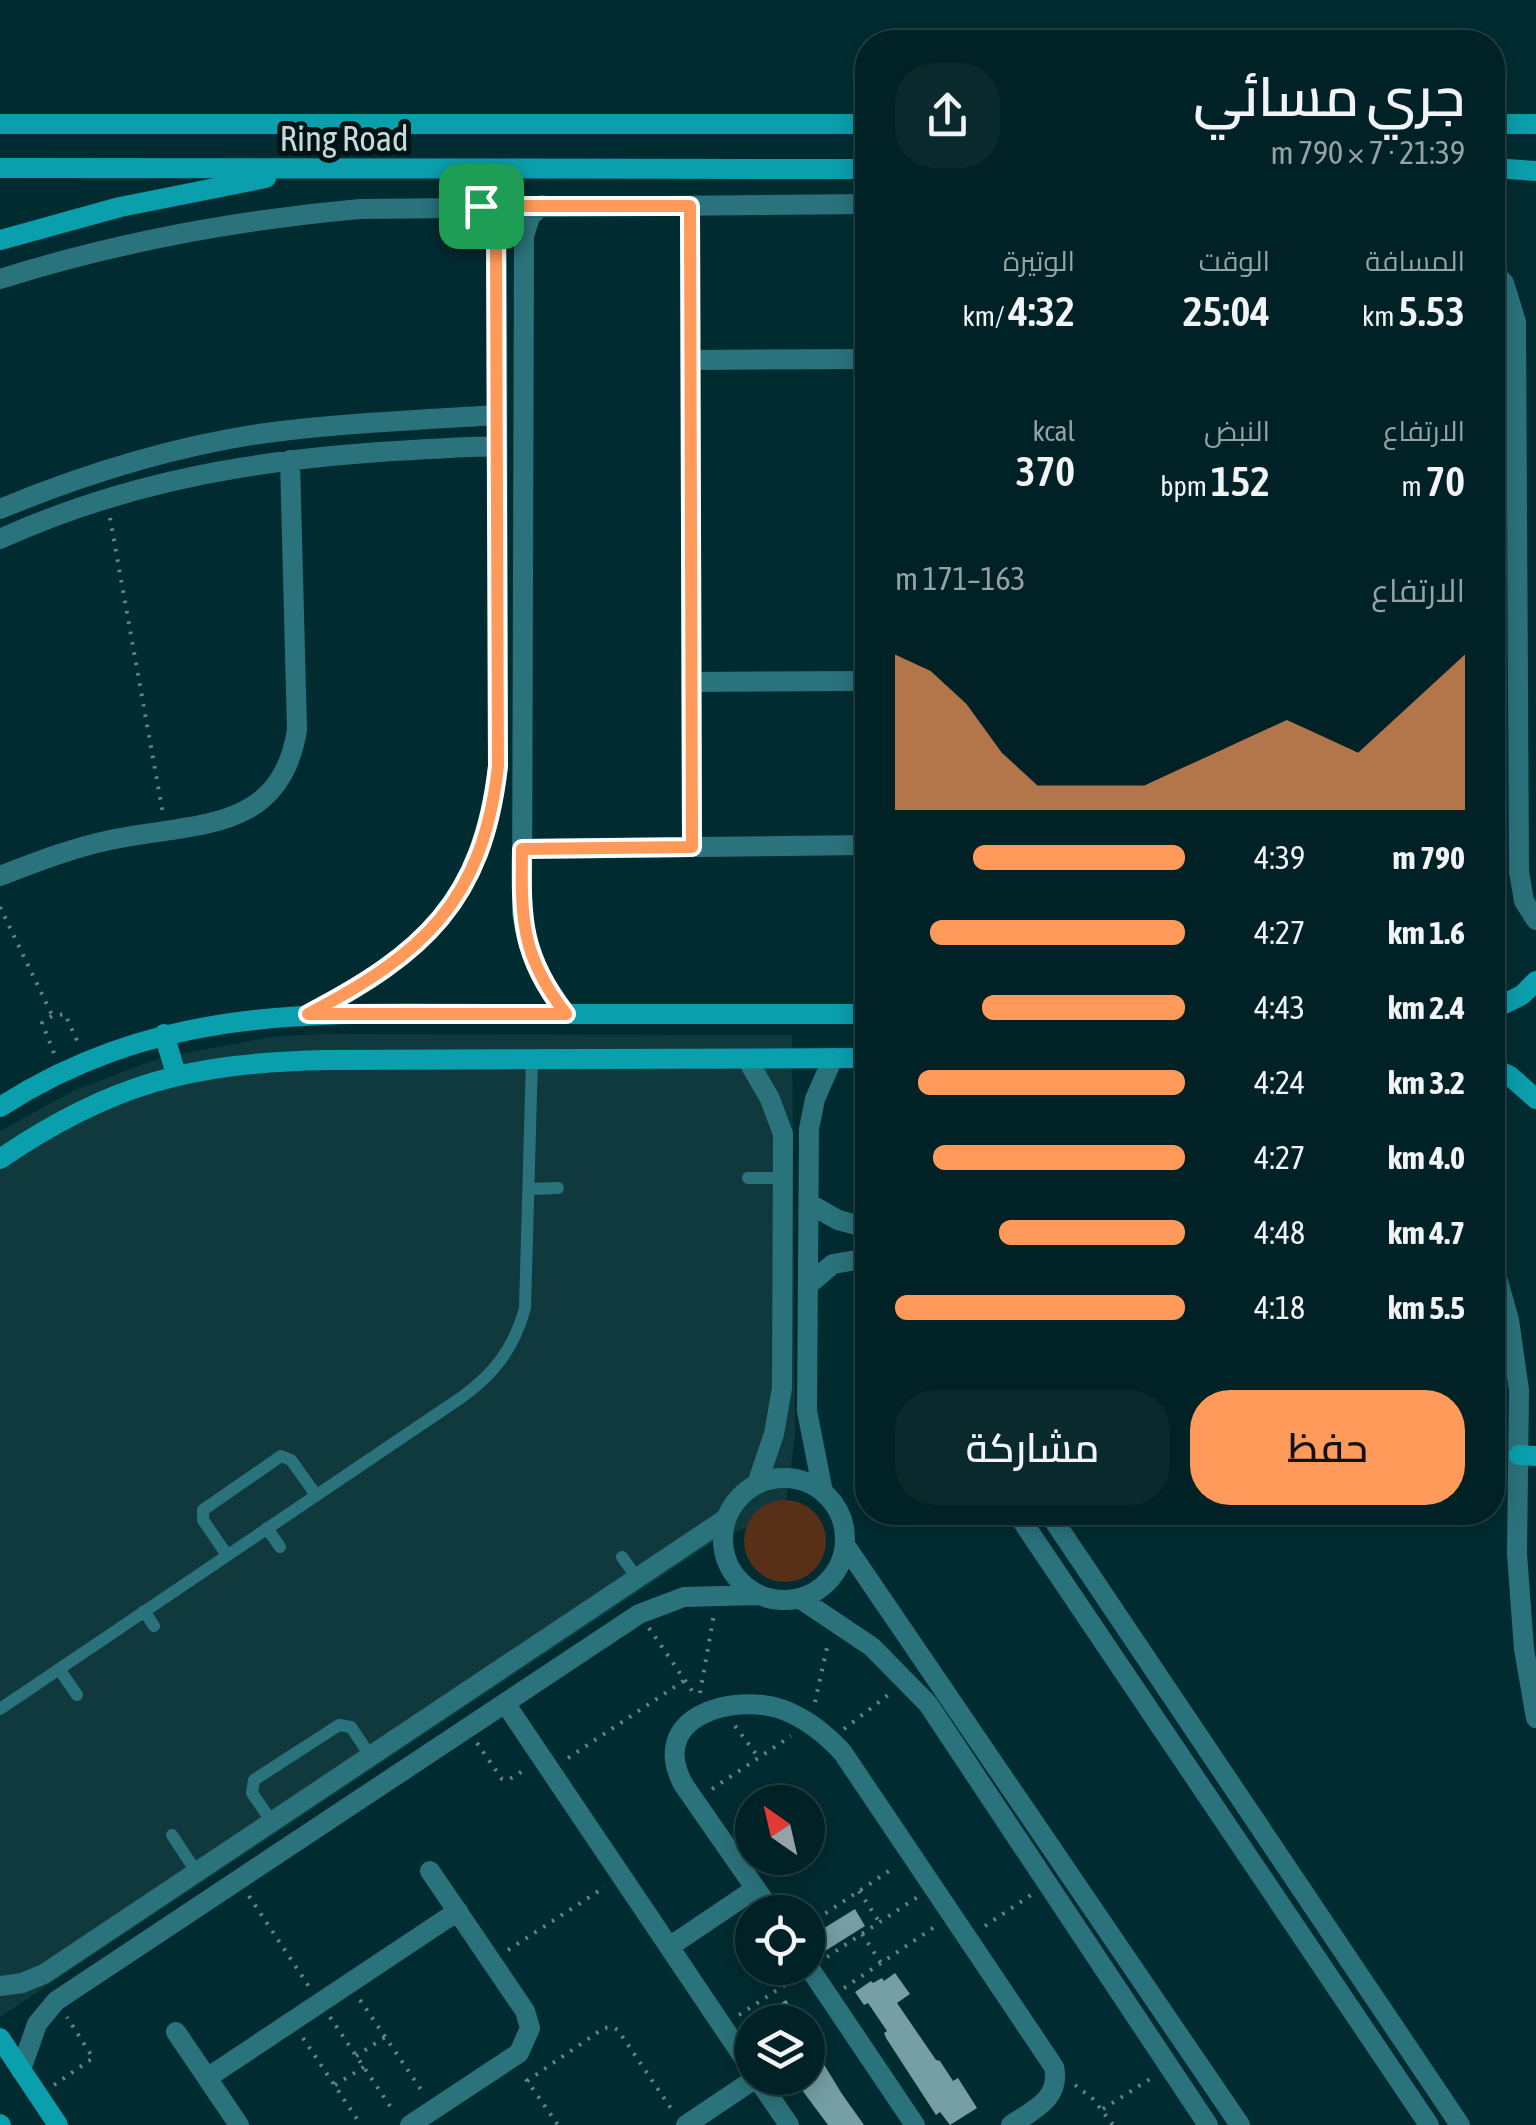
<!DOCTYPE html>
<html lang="ar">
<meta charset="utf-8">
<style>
:root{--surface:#002125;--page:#0a292d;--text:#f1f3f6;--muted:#95a3a7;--line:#223e42;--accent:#ff9a5b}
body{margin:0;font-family:"Asap Condensed",Cairo,sans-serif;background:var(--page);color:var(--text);direction:rtl;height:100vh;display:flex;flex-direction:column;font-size:38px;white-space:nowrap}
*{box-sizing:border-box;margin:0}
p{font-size:32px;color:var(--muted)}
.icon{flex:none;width:55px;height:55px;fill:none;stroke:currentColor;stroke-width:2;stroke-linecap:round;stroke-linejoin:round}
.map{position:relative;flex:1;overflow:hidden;direction:ltr}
.details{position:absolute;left:855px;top:30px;width:650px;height:1495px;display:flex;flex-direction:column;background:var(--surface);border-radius:40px;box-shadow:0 5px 25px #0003,0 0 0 2px var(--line);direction:rtl}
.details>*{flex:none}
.needle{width:65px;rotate:326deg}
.fabs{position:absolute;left:735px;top:1785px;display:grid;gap:20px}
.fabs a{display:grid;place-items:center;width:90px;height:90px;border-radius:50%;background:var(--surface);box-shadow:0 5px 25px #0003,0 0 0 2px var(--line);font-size:50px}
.pin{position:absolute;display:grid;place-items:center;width:85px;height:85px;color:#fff;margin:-42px;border-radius:20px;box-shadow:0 5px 15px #0006}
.round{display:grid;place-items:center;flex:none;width:105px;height:105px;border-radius:40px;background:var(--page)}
.overview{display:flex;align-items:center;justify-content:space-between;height:170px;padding:0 40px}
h1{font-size:55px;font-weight:600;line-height:75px}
.figures{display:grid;grid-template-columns:repeat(3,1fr);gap:15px;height:170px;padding:10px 40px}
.figures div{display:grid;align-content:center}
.figures b{font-size:42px;font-weight:600}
.figures small{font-size:28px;font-weight:400}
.figures p{font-size:28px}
.chart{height:280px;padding:20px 40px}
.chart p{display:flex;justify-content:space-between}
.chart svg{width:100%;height:180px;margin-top:10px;fill:var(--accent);opacity:.7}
.primary-button{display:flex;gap:20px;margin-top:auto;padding:20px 40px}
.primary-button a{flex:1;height:115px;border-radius:40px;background:var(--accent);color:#111;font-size:40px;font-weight:600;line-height:115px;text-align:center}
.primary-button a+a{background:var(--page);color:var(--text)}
ul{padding:0 40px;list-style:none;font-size:32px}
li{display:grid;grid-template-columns:160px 120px 1fr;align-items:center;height:75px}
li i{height:25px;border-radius:12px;background:var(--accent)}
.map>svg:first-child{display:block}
.built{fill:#10393e}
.green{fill:#573017}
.building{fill:#759fa5}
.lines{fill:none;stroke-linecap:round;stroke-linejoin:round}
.path{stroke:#638488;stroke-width:4;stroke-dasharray:2.5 8;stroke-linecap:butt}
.lane{stroke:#2b737c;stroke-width:12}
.street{stroke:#2b737c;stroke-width:20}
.secondary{stroke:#0a9fad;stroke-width:20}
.route-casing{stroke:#fff;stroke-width:20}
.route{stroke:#ff9a5b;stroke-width:12}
.labels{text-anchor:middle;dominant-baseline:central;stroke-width:10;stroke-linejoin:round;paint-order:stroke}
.street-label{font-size:35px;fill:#c5dadd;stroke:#031214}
</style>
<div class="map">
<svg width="1536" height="2125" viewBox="0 0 1536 2125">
<rect width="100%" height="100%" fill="#002c31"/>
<path class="built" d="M322 1034 792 1035 795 1437 783 1524 752 1525 715 1541 0 2017V1131L77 1089 160 1058 271 1037Z"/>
<path class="green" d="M744 1541a41 41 0 1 1 82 0a41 41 0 1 1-82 0Z"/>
<path class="building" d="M855 1909 865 1926 817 1956 808 1938Z
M895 1973 910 1994 897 2003 936 2060 940 2061 953 2081 958 2078 977 2108 950 2125 940 2112 936 2115 886 2038 884 2033 887 2031 868 2003 864 2005 855 1992 871 1981 873 1983 882 1978 884 1981Z
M786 2000 797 2017 789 2022H753Z
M817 2053 842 2094 864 2125H828L793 2078H808V2060Z"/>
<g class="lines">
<path class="path" d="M110 518 163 814
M0 907 52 1015
M54 1053 42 1023 52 1016 65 1014 78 1043
M649 1628 695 1695
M700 1693 714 1614
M815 1702 828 1643
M735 1726 759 1758
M844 1729 892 1692
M477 1743 502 1779 508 1780 526 1769
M568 1758 685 1680
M712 1789 791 1736
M859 1891 878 1920
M249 1896 310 1988
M808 1925 895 1867
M985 1926 1031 1895
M862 1934 881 1963
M508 1950 605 1887
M827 1957 919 1896
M844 1988 936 1926
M360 2000 422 2091
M739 2015 794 1979
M330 2017 394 2112
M303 2038 361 2125
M356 2056 385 2037
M526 2079 558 2125
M527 2081 604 2028 612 2027 618 2030 672 2110
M54 2085 93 2058 67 2017
M335 2085 364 2067
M1075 2085 1093 2099 1113 2125
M1103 2109 1153 2077"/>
<path class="lane" d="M748 1178H783
M529 1189 558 1188
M267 1528 280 1547
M227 1555 203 1520V1510L281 1456 291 1460 316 1495
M622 1557 637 1578
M144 1611 154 1626
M59 1669 77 1695
M0 1709 462 1397C495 1373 514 1348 525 1308L532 1059
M272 1822 252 1793 254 1780 339 1725 351 1727 371 1757
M172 1835 197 1873"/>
<path class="street" d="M542 205 530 217 524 236 522 913C528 953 541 982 566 1014
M690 206 692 847
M1492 270 1504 283 1516 322 1519 872 1524 901 1536 920
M0 279C118 242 237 220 360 209L868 204
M690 360 868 359
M0 509C85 474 175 446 266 433 342 423 420 420 496 415
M0 539C163 465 319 453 495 446
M691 682 868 681
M522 849 868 845
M0 876C36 862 72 848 110 840 194 822 280 835 297 730L290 460
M308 1015C424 953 482 902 498 766L497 243 489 220 481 206
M747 1059 770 1099 783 1134 782 1388 774 1434 757 1484
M810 1204 838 1220 868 1228
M1492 1260 1509 1320 1519 1390 1517 1554 1524 1649 1536 1718
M808 1285 833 1264 868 1258
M723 1539a61 61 0 1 1 122 0a61 61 0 1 1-122 0Z
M823 1492 807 1411 809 1129 815 1099 833 1058
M1016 1512 1429 2125
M1048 1512 1460 2125
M845 1545 1240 2125
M799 1598 872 1647 928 1704 1208 2125
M505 1703 752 2070
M772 1912 683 1784C648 1717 731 1693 781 1709 806 1718 825 1733 843 1753L1054 2067C1061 2099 1033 2110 1011 2125
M669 1947 755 1889
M808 1966 915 2125
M0 1986 22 1983 44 1974 727 1518
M176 2032 239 2125
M21 2070 37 2024 56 2001 639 1614 684 1597 759 1595
M207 2078 458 1911
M757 2078 789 2125
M410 2125 519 2053 530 2028 525 2011 430 1871
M686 2125 756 2078"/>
<path class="secondary" d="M0 124H868
M1492 124H1536
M0 168 868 169
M1492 168 1536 171
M0 240 120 207 266 178
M1492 1010 1522 995 1536 981
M164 1034 176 1074
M1492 1067 1510 1076 1536 1099
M0 1107C166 1000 331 1014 519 1014 635 1014 751 1014 868 1014
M0 1159C111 1083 192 1063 326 1060L868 1058
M1519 1455 1536 1456
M0 2038 58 2125
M0 2124 1 2125"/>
</g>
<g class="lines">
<defs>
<path id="route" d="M481 206H690L692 847 522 849C521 920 521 956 566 1014H308C423 954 483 901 498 766L496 243 490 220Z"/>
</defs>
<use href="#route" class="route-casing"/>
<use href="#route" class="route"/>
</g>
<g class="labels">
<g class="street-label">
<text x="344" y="138">Ring Road</text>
</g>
</g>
</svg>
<div class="fabs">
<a><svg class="needle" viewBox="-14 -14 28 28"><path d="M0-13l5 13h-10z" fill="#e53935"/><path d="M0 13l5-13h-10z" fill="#95a3a7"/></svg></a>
<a><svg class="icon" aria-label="locate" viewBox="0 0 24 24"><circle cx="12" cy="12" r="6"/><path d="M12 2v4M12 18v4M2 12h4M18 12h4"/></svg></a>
<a><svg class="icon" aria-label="layers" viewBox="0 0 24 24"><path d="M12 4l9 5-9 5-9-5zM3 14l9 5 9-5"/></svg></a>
</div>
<div class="pin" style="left:481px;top:206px;background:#1e9e55"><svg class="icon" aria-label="arrive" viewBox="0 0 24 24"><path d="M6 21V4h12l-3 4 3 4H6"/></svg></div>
<section class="details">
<div class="overview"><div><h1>جري مسائي</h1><p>21:39 · 7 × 790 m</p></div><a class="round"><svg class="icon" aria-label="share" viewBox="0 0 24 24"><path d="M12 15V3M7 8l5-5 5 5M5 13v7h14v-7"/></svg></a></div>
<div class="figures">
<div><p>المسافة</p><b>5.53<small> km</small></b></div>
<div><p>الوقت</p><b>25:04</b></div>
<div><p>الوتيرة</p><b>4:32<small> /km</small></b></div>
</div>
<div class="figures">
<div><p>الارتفاع</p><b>70<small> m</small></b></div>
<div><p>النبض</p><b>152<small> bpm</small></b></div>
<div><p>kcal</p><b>370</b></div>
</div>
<div class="chart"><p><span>الارتفاع</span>163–171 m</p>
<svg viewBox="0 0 160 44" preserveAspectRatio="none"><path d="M0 44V6L10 10L20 18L30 30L40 38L50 38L60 38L70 38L80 34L90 30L100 26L110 22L120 26L130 30L140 22L150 14L160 6V44z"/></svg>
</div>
<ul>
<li><b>790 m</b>4:39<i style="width:73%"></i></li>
<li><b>1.6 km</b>4:27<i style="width:88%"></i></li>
<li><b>2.4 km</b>4:43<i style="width:70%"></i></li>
<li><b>3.2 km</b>4:24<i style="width:92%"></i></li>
<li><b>4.0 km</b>4:27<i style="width:87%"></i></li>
<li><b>4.7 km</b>4:48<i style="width:64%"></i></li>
<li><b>5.5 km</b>4:18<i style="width:100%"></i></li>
</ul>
<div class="primary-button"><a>حفظ</a><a>مشاركة</a></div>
</section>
</div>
